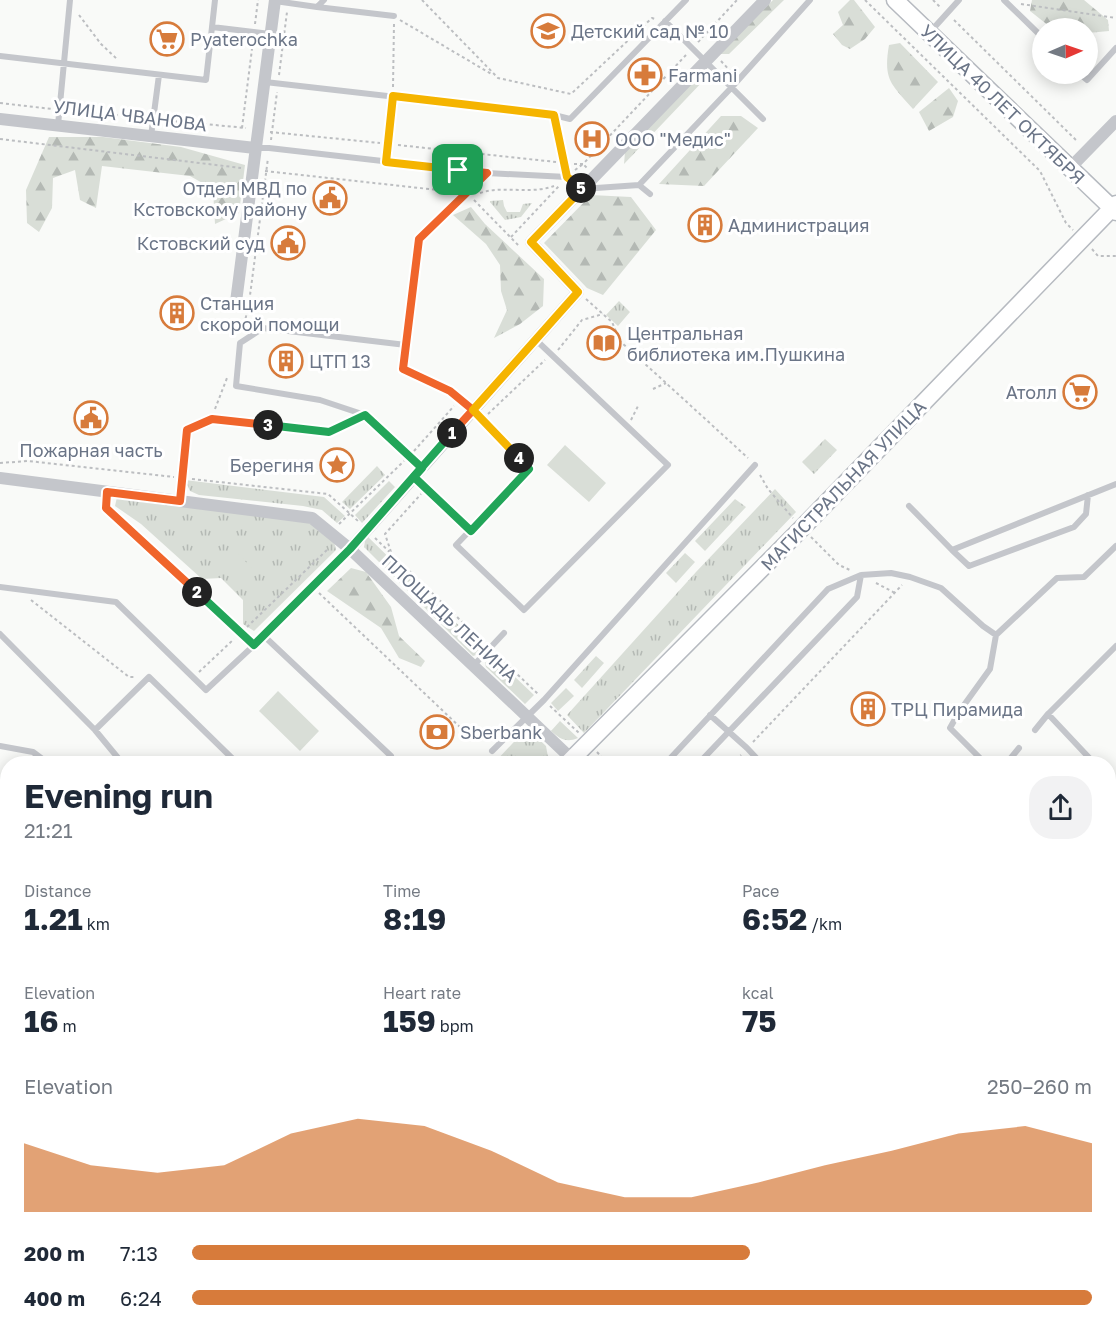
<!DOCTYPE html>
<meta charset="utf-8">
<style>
:root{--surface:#fff;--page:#f2f2f3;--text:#1f2937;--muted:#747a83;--accent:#d77b3b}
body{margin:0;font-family:"Golos Text",sans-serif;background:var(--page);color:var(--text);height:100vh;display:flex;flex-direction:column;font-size:22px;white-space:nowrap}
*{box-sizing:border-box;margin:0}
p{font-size:20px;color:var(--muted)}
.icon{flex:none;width:33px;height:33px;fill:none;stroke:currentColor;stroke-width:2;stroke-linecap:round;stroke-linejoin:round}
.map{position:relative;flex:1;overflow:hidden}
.details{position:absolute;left:0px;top:756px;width:1116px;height:576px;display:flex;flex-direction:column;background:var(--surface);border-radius:24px 24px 0 0;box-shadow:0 3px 15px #0003}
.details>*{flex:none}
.needle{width:39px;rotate:88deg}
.controls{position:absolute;left:1032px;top:18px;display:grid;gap:12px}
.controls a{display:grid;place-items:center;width:66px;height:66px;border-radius:50%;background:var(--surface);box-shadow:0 3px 15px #0003;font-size:30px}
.pin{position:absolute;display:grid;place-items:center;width:51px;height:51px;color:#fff;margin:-26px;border-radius:12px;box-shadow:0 3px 9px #0006}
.km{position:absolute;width:30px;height:30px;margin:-15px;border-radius:50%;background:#222;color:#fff;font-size:16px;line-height:30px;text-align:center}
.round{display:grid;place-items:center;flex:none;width:63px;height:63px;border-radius:24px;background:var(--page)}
.head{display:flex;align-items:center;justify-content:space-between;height:102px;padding:0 24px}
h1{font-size:33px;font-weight:700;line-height:45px}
.figures{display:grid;grid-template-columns:repeat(3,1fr);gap:9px;height:102px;padding:6px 24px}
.figures div{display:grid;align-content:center}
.figures b{font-size:30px;font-weight:700}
.figures small{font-size:16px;font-weight:400}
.figures p{font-size:16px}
.chart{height:168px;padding:12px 24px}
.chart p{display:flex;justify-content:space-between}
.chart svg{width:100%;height:108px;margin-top:6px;fill:var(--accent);opacity:.7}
ul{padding:0 24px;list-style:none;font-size:20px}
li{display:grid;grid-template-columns:96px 72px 1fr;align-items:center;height:45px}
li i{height:15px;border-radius:8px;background:var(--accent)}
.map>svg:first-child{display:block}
.grass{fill:url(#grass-tufts)}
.forest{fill:url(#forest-firs)}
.green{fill:#d9ded7}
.water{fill:url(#water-rules)}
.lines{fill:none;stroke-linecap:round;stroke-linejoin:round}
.secondary-casing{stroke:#b6bac0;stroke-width:19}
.path{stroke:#bcbec1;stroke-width:2;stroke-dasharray:3 3;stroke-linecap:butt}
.lane{stroke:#c4c6cb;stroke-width:6}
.street{stroke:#c4c6cb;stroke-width:12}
.secondary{stroke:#fff;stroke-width:16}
.split-1-casing{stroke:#fff;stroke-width:12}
.split-2-casing{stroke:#fff;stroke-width:12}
.split-3-casing{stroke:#fff;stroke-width:12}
.split-4-casing{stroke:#fff;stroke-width:12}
.split-5-casing{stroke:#fff;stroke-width:12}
.split-6-casing{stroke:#fff;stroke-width:12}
.split-1{stroke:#f0652b;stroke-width:8}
.split-2{stroke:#22a559;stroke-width:8}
.split-3{stroke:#f0652b;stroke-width:8}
.split-4{stroke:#22a559;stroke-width:8}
.split-5{stroke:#f5b400;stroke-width:8}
.split-6{stroke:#f5b400;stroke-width:8}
.labels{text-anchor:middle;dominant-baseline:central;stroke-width:6;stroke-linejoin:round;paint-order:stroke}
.poi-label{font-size:18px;fill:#6b7587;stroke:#fff;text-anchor:start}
.street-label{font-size:18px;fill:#6b7587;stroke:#fff}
</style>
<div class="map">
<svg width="1116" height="1332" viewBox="0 0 1116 1332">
<defs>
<pattern id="grass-tufts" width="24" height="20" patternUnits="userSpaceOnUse" patternTransform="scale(1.5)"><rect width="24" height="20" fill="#d9ded7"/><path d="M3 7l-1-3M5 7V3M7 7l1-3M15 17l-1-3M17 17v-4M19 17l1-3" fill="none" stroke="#b4b9b4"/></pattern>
<pattern id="forest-firs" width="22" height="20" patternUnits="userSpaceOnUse" patternTransform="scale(1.5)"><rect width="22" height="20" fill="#d9ded7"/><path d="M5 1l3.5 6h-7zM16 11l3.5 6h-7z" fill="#b4b9b4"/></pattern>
<pattern id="water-rules" width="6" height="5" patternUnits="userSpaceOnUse" patternTransform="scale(1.5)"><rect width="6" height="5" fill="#bdc5cb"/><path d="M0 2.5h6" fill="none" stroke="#9ea5aa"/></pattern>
</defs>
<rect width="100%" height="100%" fill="#f9faf8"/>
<path class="grass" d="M503 200 504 206 507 212H520L523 204 532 203 521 217 505 220 490 202V201Z
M619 301 630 312 618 326 606 315Z
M825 439 837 450 814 474 802 462Z
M377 466 385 475 350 509 342 502Z
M185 480 324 497 345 516 337 523 322 510 303 506 199 495 190 491Z
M389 481 395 487 362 523 355 515Z
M775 489 796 512 584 733 567 715 696 572Z
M117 497 311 523 334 541 336 550 254 631 243 624V600L221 578 202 579 141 524 115 506Z
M735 499 746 507 705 551 695 541Z
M366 535 483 649 479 654 473 656 364 547Z
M685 553 695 562 676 583 666 573Z
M492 655 534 695 525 704 486 667 485 663Z
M596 656 604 663 582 688 574 680Z
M566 688 574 696 558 711 551 703Z
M560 721 578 738C566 743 560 739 551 731Z
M527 728 546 746 549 763H494Z
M316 1325H338L346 1332H304L309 1326Z"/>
<path class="forest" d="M773 0H784L729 54H719Z
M850 0H854L875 27 865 39 850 49 842 45 833 34 843 25 838 12Z
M1032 0H1084L1108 20 1109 31 1088 33V28H1056L1049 26 1030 11Z
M900 43 938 82 913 109C891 84 883 80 889 45Z
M705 79 624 164 625 152 690 82Z
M949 88 958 101 953 117 929 131 919 112Z
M721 116H741L758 128 704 186 659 184Z
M49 137H103L181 147 245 165 239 213 215 224 213 189 190 176 102 166 96 208 80 200 75 170 53 178 52 208 39 232 27 223 26 190Z
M591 195 631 197 656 230 603 295 587 288 544 243Z
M471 207 485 224 544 279 543 306 520 324 494 338 507 310 501 291 500 265 486 244 453 215Z
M351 568 366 572 391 607 399 636 425 661 421 667 399 658 381 628 327 591Z
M1116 1084V1140L1109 1148V1092Z"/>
<path class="green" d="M565 445 606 483 589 502 547 465Z
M237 552 253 570 246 577 229 560Z
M278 691 319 731 300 751 259 711Z
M650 1325H727L735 1332H657Z"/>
<path class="water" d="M1108 993 1116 1003V1046L1109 1045Z"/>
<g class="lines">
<defs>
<path id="secondary" d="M895 0 1116 212
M567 764 802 528 1116 204
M4 1332 11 1324"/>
</defs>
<use href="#secondary" class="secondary-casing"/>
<path class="path" d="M422 0 498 78 571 94 652 18 655 19
M865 0 1040 171 1066 223 1073 230
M933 0 941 8
M1021 4 1116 18
M79 15 101 44 118 60
M400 20 493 75
M954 20 1078 142
M255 24 258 0
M698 42 737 0
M721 61 733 74
M279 75 287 12
M393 87 394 23
M0 103 52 109
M67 110 145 118
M162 120 246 128
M242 128 253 41
M270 132 380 143
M0 139 241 168
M271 140 277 92
M398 145 556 162
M574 164H583L686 55
M575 170 583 164 587 168
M265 171 456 192
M480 193C504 185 529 195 554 186
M474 200 520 247
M511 237 559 186
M1092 249 1098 256H1116
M586 299 612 322 620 341 748 458
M243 330 249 303 268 158
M558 350 582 320 603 314
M653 389 666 383
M215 409 227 378
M488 414 545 360
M631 420 638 406
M414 451 454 406
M0 463 28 461 174 477
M760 475 768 489 793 518
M192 479 328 494 358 521
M339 524 404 461
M811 537 839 565 850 570
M375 538 483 642
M391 552 385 534 421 494
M876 583 895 593
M319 593 462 729
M31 600 129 677H136
M247 627 329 548
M496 654 538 694
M199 672 234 639
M550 706 579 733
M753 742 902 585
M597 752 608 764
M492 764 497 758
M732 764 741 755
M1108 941 1116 945
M1108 1079 1116 1075
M1108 1316 1116 1323
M341 1324 349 1332
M520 1324 528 1332
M634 1324 642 1332
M829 1324 836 1332
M299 1332 306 1324
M611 1332 612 1324
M758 1332 765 1324
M983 1332 987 1324
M1004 1332 1011 1324"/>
<path class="lane" d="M1004 0 1042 37
M275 1 317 7 324 0
M317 7 394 16
M665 21 763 119
M212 27 215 0
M931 31 959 0
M0 56 206 80 212 27 270 34
M1080 74 1087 80 1116 48
M265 82 554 115 567 177
M554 115 570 119 686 0
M58 125 70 0
M151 136 159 75
M256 148H269L487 173 567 177 582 189 639 185 732 87 810 0
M386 162 393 96
M487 173 419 239 403 369 450 391 473 410 529 469 456 545 524 610 668 465 536 340
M639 185 650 194
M365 415 320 400 236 386 240 343 263 328 406 345
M414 477 471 531
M107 492 106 508 254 645
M180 501 187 430 212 419 329 432 365 415 422 468
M909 506 952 550 1116 484
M350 549 264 636 391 756 384 764
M952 550 969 566 1074 527 1086 514 1088 495
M0 587 116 602 206 690 264 636
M0 634 95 730 123 764
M996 635 1057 578 1084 577 1116 546
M474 665 504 633
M710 715 747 748 762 764
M95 730 149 677 238 764
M1035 730 1048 714
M0 746 33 752 49 764
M492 751 544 700 755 465
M135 764 138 760 140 764
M665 764 828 589 861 575
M698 764 857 597 861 575 891 573 910 577 941 588 983 626 996 635 990 669 959 712 950 728 986 764
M1006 764 1019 748
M1095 764 1048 714 1116 646
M1108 779 1116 787
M0 801 8 802
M1108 836 1116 827
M0 1228H8
M1108 1256 1116 1260
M421 1324 428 1332
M906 1324 913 1332
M110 1332 116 1324"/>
<path class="street" d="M0 119 255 148
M1069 169 1116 121
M236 302 275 0
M0 478 312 518 350 549
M576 763 350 549 578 292 531 242 765 0
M0 866 8 867
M260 1324 268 1332"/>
<use href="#secondary" class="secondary"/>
</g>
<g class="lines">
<defs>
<path id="split-1" d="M452 433 473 410 450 391 403 369 419 239 487 173 458 170"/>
<path id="split-2" d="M197 592 254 645 350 549 452 433"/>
<path id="split-3" d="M197 592 106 508 107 492 180 501 187 430 212 419 268 425"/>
<path id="split-4" d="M268 425 329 432 365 415 422 468 414 477 471 531 529 469 519 458"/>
<path id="split-5" d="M519 458 473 410 578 292 531 242 582 189 581 188"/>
<path id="split-6" d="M458 170 386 162 393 96 554 115 567 177 581 188"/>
</defs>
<use href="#split-1" class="split-1-casing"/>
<use href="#split-2" class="split-2-casing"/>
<use href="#split-3" class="split-3-casing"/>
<use href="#split-4" class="split-4-casing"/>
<use href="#split-5" class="split-5-casing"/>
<use href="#split-6" class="split-6-casing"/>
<use href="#split-1" class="split-1"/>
<use href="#split-2" class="split-2"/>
<use href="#split-3" class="split-3"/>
<use href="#split-4" class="split-4"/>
<use href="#split-5" class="split-5"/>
<use href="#split-6" class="split-6"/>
</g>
<defs>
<symbol id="school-ring" viewBox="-11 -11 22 22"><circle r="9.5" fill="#fff" stroke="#d77b3b" stroke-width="1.5"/><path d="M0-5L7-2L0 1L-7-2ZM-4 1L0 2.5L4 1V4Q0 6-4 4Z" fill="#d77b3b"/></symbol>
<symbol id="supermarket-ring" viewBox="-11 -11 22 22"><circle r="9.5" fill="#fff" stroke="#d77b3b" stroke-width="1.5"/><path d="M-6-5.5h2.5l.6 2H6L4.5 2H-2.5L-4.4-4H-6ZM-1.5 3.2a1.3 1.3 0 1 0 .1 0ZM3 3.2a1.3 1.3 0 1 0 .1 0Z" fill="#d77b3b"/></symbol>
<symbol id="pharmacy-ring" viewBox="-11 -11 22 22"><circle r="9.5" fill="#fff" stroke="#d77b3b" stroke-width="1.5"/><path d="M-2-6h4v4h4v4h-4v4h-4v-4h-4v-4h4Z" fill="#d77b3b"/></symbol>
<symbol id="hospital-ring" viewBox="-11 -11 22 22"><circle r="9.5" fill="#fff" stroke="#d77b3b" stroke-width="1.5"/><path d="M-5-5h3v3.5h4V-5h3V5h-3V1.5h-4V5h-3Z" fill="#d77b3b"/></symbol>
<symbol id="civic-ring" viewBox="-11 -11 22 22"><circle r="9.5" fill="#fff" stroke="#d77b3b" stroke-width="1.5"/><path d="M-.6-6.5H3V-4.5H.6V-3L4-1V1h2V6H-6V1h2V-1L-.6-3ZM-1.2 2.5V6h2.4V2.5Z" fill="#d77b3b"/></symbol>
<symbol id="building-ring" viewBox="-11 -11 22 22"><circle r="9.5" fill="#fff" stroke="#d77b3b" stroke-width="1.5"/><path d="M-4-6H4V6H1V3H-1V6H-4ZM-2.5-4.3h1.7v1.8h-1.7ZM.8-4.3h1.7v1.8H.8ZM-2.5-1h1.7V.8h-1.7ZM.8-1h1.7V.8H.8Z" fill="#d77b3b"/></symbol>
<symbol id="library-ring" viewBox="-11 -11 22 22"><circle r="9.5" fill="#fff" stroke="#d77b3b" stroke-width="1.5"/><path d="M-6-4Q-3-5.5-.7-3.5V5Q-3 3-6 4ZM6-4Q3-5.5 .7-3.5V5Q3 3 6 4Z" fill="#d77b3b"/></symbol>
<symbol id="sight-ring" viewBox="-11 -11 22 22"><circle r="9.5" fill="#fff" stroke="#d77b3b" stroke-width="1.5"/><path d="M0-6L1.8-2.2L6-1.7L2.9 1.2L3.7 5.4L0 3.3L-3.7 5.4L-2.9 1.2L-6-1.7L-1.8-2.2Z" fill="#d77b3b"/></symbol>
<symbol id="bank-ring" viewBox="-11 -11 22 22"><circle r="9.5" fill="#fff" stroke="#d77b3b" stroke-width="1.5"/><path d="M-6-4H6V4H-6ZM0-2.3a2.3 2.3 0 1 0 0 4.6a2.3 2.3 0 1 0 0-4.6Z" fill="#d77b3b"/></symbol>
</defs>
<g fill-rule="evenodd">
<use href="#school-ring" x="529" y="12" width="38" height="38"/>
<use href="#supermarket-ring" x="148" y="20" width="38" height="38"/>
<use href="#pharmacy-ring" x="626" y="56" width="38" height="38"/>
<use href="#hospital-ring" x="573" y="120" width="38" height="38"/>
<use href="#civic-ring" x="311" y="179" width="38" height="38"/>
<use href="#building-ring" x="686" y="206" width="38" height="38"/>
<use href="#civic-ring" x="269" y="224" width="38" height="38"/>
<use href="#building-ring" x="158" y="294" width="38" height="38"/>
<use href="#library-ring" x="585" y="324" width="38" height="38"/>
<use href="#building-ring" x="267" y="342" width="38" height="38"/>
<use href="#supermarket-ring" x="1061" y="373" width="38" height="38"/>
<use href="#civic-ring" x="72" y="399" width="38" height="38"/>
<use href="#sight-ring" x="318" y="446" width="38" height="38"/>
<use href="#building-ring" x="849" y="690" width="38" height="38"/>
<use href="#bank-ring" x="418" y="713" width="38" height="38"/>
</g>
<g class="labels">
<g class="poi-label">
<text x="571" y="31">Детский сад № 10</text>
<text x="190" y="39">Pyaterochka</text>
<text x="668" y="75">Farmani</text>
<text x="615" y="139">ООО "Медис"</text>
<text x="307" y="188" text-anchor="end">Отдел МВД по<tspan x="307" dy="21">Кстовскому району</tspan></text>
<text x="728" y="225">Администрация</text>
<text x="265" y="243" text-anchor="end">Кстовский суд</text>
<text x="200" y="303">Станция<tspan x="200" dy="21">скорой помощи</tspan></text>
<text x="627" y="333">Центральная<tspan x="627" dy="21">библиотека им.Пушкина</tspan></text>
<text x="309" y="361">ЦТП 13</text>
<text x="1057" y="392" text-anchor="end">Атолл</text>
<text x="91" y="450" text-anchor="middle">Пожарная часть</text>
<text x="314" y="465" text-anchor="end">Берегиня</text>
<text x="891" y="709">ТРЦ Пирамида</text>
<text x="460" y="732">Sberbank</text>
</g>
<g class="street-label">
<text transform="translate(1003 104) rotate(44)">УЛИЦА 40 ЛЕТ ОКТЯБРЯ</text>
<text transform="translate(130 115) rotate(7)">УЛИЦА ЧВАНОВА</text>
<text transform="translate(843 485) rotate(-46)">МАГИСТРАЛЬНАЯ УЛИЦА</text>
<text transform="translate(450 618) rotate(43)">ПЛОЩАДЬ ЛЕНИНА</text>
</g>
</g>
</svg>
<div class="controls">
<a><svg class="needle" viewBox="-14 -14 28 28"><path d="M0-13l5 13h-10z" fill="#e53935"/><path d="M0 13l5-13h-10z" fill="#747a83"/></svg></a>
</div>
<div class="pin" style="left:458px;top:170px;background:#1e9e55"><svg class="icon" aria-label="arrive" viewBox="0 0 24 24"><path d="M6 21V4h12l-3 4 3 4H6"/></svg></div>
<b class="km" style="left:452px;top:433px">1</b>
<b class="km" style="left:197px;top:592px">2</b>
<b class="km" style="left:268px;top:425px">3</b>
<b class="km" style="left:519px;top:458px">4</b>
<b class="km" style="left:581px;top:188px">5</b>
<section class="details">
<div class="head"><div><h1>Evening run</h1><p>21:21</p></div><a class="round"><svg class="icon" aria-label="share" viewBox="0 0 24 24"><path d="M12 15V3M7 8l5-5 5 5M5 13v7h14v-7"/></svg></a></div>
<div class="figures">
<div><p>Distance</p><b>1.21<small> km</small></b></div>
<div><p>Time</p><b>8:19</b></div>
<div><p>Pace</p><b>6:52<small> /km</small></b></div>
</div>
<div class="figures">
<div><p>Elevation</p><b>16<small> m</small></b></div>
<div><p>Heart rate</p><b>159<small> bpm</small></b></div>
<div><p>kcal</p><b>75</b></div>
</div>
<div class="chart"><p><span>Elevation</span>250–260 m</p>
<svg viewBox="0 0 160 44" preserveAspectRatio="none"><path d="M0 44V16L10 25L20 28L30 25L40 12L50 6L60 9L70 19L80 32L90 38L100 38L110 32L120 25L130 19L140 12L150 9L160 16V44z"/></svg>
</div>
<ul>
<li><b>200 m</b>7:13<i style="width:62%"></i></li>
<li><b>400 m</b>6:24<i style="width:100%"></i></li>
</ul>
</section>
</div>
